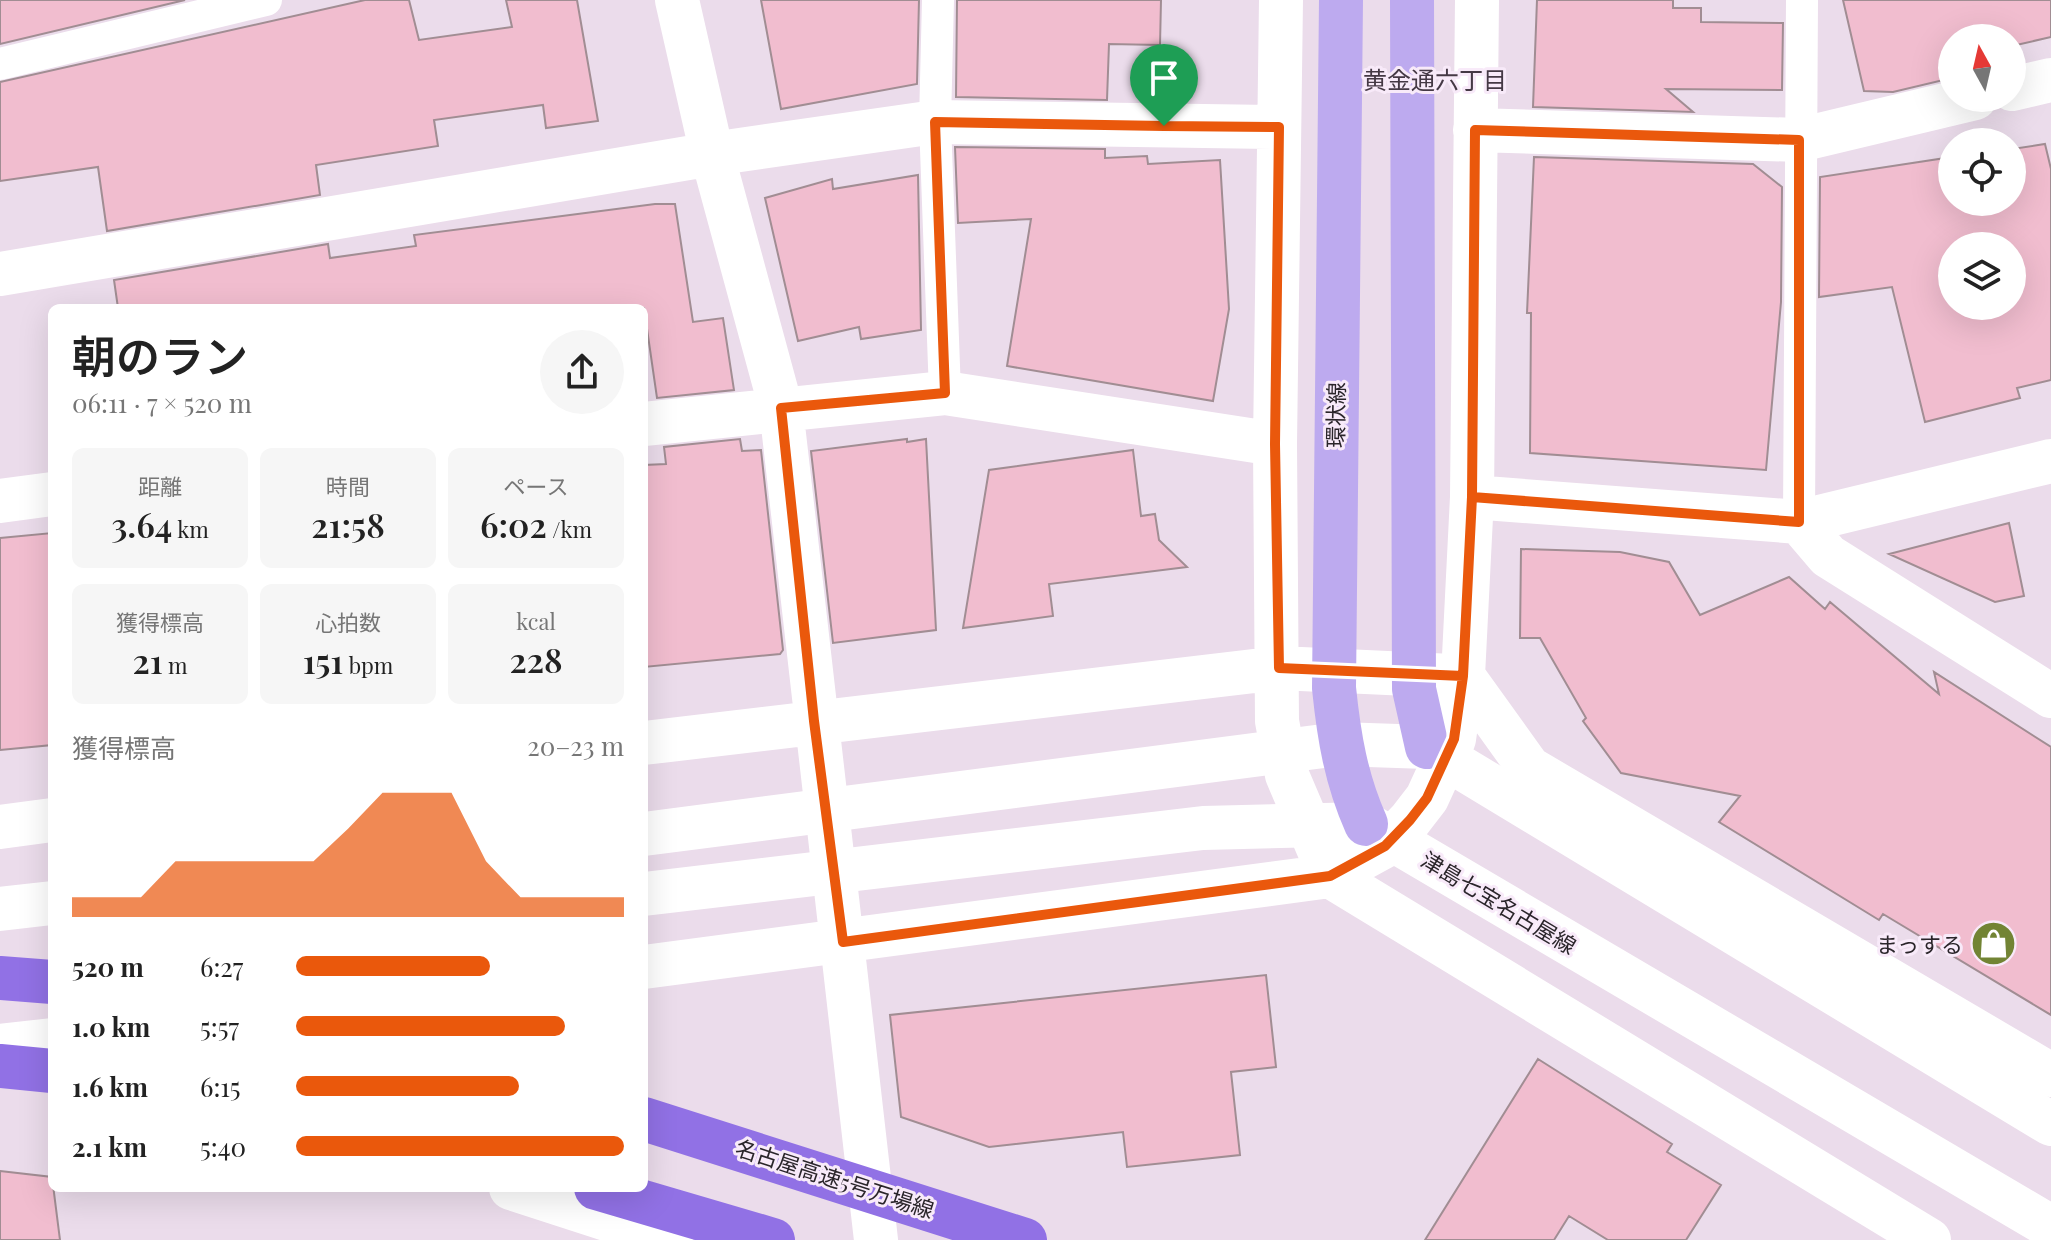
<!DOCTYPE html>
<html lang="ja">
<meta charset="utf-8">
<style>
:root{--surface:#fff;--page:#f6f6f6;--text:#222;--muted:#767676;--accent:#ea580c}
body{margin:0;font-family:"Playfair Display","Noto Sans JP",serif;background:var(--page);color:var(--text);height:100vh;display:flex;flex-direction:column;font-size:30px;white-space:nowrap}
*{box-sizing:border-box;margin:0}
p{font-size:26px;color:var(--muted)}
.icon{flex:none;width:44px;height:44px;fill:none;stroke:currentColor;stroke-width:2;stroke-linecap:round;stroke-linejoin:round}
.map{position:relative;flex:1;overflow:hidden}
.side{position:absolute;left:48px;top:304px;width:600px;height:888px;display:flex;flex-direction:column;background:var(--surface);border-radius:12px;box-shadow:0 8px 32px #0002}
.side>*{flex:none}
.needle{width:52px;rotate:352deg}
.tools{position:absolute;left:1938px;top:24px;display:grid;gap:16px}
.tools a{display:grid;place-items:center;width:88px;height:88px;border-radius:50%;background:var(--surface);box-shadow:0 8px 32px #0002;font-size:40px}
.pin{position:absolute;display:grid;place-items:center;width:68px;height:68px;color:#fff;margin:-82px -34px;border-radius:50% 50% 50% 0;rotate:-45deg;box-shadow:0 0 8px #0007}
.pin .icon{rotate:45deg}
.round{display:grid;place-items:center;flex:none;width:84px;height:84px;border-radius:42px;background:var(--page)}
.headline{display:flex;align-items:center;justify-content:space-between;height:136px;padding:0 24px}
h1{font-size:44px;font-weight:600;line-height:60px}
.stats{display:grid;grid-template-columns:repeat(3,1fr);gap:12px;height:136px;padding:8px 24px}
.stats div{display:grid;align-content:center;border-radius:12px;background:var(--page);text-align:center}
.stats b{font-size:34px;font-weight:600}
.stats small{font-size:22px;font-weight:400}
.stats p{font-size:22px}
.chart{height:224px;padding:16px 24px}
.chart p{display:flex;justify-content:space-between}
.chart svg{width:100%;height:144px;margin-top:8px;fill:var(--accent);opacity:.7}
ul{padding:0 24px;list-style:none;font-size:26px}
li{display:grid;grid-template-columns:128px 96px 1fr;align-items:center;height:60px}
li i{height:20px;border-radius:10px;background:var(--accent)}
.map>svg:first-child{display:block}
.building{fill:#f1bdcf;stroke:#a18d93;stroke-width:2;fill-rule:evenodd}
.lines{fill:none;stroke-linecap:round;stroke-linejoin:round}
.lane{stroke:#fff;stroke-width:32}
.street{stroke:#fff;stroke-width:44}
.secondary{stroke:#fff;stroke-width:44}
.primary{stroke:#bdaaef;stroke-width:44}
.highway{stroke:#9171e5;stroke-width:44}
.route-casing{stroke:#fff;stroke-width:16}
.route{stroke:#ea580c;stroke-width:10}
.labels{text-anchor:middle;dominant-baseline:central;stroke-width:6;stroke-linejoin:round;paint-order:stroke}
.street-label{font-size:22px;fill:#2a252a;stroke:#f8eaf9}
.poi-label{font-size:22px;fill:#2a252a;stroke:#f8eaf9;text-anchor:end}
.neighbourhood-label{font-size:24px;fill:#453945;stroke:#f8eaf9}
</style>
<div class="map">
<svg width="2051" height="1240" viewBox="0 0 2051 1240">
<rect width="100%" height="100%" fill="#ebdceb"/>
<path class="building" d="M0 0H185L0 44Z
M365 0H409L419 40 512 27 506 0H577L598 121 546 128 543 105 434 120 438 146 316 165 320 195 107 231 98 167 0 181V82Z
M761 0H919L917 84 781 109Z
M957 0H1161L1160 45 1109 44 1107 100 956 97Z
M1537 0H1673V8H1701V22L1783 23 1782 90 1666 89 1693 112 1533 107Z
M1843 0H2051V37L2012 46V38H1952V78L1893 92 1864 91Z
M2045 144 2051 169V380L2017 388 2020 398 1925 422 1892 287 1819 297 1820 177 1952 157V202H2012V149ZM1952 246H2012V306H1952Z
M955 147 1105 149V158L1147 156 1148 164 1220 160 1229 309 1213 401 1007 366 1031 219 958 223Z
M1534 157 1753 164 1782 187 1781 302 1766 470 1530 453 1531 313H1527Z
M918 175 921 330 861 339 859 327 798 341 765 198 832 179 833 189Z
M655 204H675L693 322 723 318 734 390 657 398 644 308H118L114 280 328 244 330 258 416 246 414 235Z
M740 439 742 451 761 450 783 650 780 654 644 667V465L666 464 664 447Z
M907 439V442L926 439 936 630 833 643 811 451Z
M1133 450 1141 516 1155 514 1159 540 1187 567 1049 584 1053 616 963 628 989 470Z
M2009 523 2024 596 1995 602 1889 554Z
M52 533V745L0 750V538Z
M1521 549 1620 552 1669 562 1700 615 1789 577 1825 609 1830 602 1939 694 1934 672 2051 747V1015L1883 914 1879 920 1719 822 1740 796 1621 773 1583 721 1586 718 1540 638H1520Z
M1266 975 1276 1067 1231 1072 1240 1155 1127 1167 1123 1132 989 1147 901 1117 890 1015Z
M1538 1059 1672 1144 1667 1152 1721 1185 1686 1240H1608L1569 1216 1554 1240H1425Z
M0 1171 52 1177 60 1240H0Z"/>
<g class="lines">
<path class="lane" d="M938 0 935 122 945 393
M0 64 266 0
M1799 522 1802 0"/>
<path class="street" d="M677 0 712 154 781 408 876 1240
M1281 0 1275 444 1277 721 1287 775 1330 876 1929 1240
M2012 89 2051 80
M1475 130 1799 140 1975 98
M0 274 712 154 935 122 1279 127
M644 424 945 393 1275 444
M1472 497 1799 522 2051 461
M0 501 52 494
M1799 522 1828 556 2051 696
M1463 676 1529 768 2051 1075
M644 743 1279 668 1452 676
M0 827 52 820
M644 967 1330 876 1385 846 1410 820 1427 798 1454 739 1463 676 1472 497 1477 0
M0 1046 52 1040
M511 1188 671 1240"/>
<path class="secondary" d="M644 834 1339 744 1427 747 2051 1124
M644 894 1203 828 1366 824 2051 1227
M0 909 52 903"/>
<path class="primary" d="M1341 0 1334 688C1339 737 1346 779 1366 824
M1412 0 1414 689 1427 747"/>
<path class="highway" d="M0 978 52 982
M0 1066 52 1071
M644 1119 1025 1240
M596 1188 773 1240"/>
</g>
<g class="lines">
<defs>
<path id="route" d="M1164 126 935 122 945 393 781 408 814 721 843 942 1330 876 1385 846 1410 820 1427 798 1454 739 1463 676 1472 497 1475 130 1799 140V522L1472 497 1463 676 1279 668 1275 444 1279 127 1164 126"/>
</defs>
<use href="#route" class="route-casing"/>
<use href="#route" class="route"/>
</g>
<defs>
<symbol id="shop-disc" viewBox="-11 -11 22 22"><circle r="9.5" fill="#728434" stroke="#f8eaf9"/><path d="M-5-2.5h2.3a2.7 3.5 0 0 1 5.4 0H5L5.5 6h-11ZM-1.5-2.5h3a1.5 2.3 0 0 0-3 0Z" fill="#fff"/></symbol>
</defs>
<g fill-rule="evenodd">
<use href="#shop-disc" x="1968" y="918" width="51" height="51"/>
</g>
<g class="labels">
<g class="street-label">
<text transform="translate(1335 415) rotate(-89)">環状線</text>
<text transform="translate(1499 902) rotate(31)">津島七宝名古屋線</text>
<text transform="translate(835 1178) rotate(18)">名古屋高速5号万場線</text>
</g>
<g class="poi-label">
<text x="1963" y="944">まっする</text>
</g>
<g class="neighbourhood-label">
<text x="1435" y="79">黄金通六丁目</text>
</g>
</g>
</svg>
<div class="tools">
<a><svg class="needle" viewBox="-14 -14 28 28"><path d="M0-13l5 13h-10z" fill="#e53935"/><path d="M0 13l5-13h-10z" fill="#767676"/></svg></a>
<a><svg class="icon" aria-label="locate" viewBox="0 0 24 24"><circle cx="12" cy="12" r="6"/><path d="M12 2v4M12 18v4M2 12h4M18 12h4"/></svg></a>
<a><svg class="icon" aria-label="layers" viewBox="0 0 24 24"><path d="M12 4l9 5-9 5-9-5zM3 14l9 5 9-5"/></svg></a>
</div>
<div class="pin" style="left:1164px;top:126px;background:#1e9e55"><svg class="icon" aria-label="arrive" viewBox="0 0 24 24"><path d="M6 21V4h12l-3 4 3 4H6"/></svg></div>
<section class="side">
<div class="headline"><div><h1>朝のラン</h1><p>06:11 · 7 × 520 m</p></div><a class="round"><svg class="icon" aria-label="share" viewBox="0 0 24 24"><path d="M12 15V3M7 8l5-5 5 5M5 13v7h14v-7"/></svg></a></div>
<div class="stats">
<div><p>距離</p><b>3.64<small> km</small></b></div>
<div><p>時間</p><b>21:58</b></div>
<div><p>ペース</p><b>6:02<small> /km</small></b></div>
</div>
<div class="stats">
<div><p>獲得標高</p><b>21<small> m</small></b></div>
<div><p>心拍数</p><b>151<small> bpm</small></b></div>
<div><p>kcal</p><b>228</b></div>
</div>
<div class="chart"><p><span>獲得標高</span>20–23 m</p>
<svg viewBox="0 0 160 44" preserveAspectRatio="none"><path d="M0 44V38L10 38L20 38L30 27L40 27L50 27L60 27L70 27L80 17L90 6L100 6L110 6L120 27L130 38L140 38L150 38L160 38V44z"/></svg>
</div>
<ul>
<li><b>520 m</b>6:27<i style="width:59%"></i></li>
<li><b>1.0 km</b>5:57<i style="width:82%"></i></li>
<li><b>1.6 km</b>6:15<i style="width:68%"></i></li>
<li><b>2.1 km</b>5:40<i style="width:100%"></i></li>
</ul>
</section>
</div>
